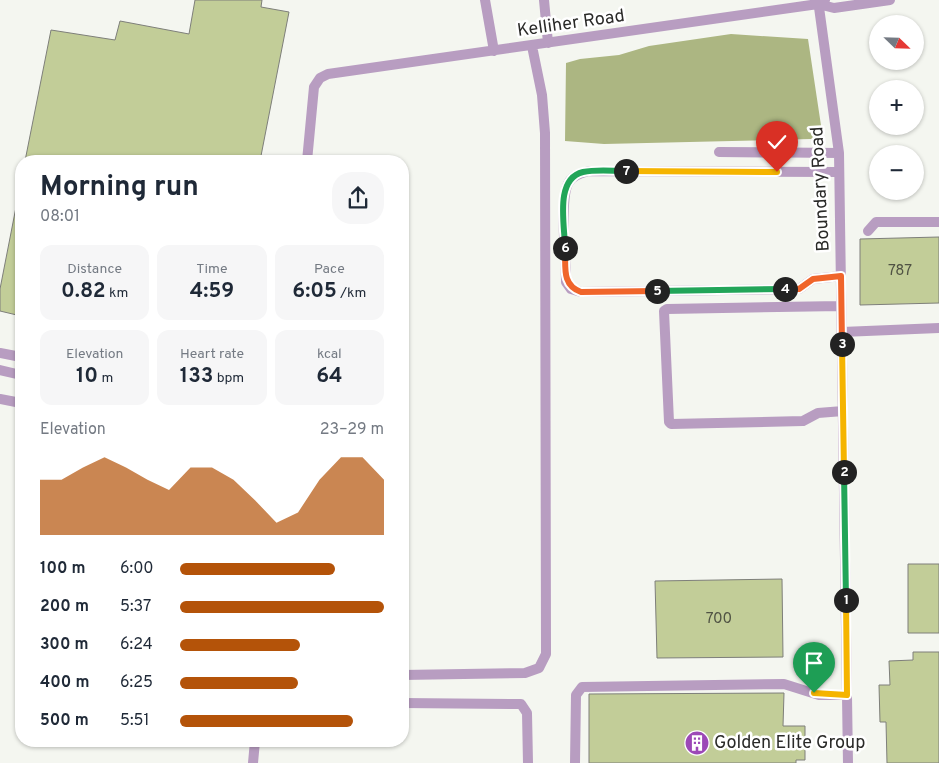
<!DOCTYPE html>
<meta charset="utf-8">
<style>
:root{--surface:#fff;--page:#f6f6f7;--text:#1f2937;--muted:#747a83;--accent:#b45309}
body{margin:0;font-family:Overpass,sans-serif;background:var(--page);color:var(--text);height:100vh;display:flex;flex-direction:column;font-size:19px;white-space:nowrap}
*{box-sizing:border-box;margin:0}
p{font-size:16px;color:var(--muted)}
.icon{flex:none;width:28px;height:28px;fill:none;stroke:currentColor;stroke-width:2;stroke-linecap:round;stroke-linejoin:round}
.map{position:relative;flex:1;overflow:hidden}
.side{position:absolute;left:15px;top:155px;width:394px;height:592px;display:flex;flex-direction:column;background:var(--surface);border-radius:20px;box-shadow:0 1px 4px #0004}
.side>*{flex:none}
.needle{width:32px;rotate:113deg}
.controls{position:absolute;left:869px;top:15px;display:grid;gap:10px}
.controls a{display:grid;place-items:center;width:55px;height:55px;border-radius:50%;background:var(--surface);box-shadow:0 1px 4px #0004;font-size:25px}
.pin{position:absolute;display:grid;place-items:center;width:42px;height:42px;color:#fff;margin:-51px -21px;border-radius:50% 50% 50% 0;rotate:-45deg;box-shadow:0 0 5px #0007}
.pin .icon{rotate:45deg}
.km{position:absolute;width:25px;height:25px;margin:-12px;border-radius:50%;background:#222;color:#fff;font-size:14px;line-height:25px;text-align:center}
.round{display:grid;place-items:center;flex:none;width:52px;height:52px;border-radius:20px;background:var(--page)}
.headline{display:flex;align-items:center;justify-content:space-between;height:85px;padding:0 25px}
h1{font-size:28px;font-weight:700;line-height:38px}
.stats{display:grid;grid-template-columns:repeat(3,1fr);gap:8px;height:85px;padding:5px 25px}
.stats div{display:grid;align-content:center;border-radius:12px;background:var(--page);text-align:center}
.stats b{font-size:21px;font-weight:700}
.stats small{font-size:14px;font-weight:400}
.stats p{font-size:14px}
.chart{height:140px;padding:10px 25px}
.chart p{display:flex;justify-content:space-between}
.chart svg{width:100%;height:90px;margin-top:5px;fill:var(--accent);opacity:.7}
ul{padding:0 25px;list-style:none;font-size:16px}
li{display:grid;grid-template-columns:80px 60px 1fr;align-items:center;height:38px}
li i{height:12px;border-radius:6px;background:var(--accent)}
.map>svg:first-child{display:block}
.forest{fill:#acb682}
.building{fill:#c2cd98;stroke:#7e7f7a}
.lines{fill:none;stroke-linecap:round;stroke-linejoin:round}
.minor{stroke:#b89dc1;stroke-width:10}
.split-1-casing{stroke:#fff;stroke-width:10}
.split-2-casing{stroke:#fff;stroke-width:10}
.split-3-casing{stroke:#fff;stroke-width:10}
.split-4-casing{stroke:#fff;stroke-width:10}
.split-5-casing{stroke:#fff;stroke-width:10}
.split-6-casing{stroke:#fff;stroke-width:10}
.split-7-casing{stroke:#fff;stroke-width:10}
.split-8-casing{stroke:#fff;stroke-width:10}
.split-1{stroke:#f5b400;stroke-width:6}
.split-2{stroke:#22a559;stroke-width:6}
.split-3{stroke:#f5b400;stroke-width:6}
.split-4{stroke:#f0652b;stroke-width:6}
.split-5{stroke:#22a559;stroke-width:6}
.split-6{stroke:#f0652b;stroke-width:6}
.split-7{stroke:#22a559;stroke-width:6}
.split-8{stroke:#f5b400;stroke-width:6}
.labels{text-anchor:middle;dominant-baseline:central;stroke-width:5;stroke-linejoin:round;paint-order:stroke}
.number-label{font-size:15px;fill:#505344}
.street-label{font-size:18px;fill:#2a2a28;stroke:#fff}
.poi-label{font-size:18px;fill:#2a2a28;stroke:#fff;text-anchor:start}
</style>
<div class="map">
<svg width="939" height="763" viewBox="0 0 939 763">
<rect width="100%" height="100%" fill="#f4f6f0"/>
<path class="forest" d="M731 34 808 39 822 132 811 139 604 144 565 141 566 63 580 59 619 55 649 46Z"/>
<path class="building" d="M195 0H262L261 7 289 12 260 161H25L51 30 115 40 120 21 189 34Z
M18 197 21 198V316L0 311V289Z
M939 237V303L860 305V239Z
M908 564H939V633H908Z
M782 579 783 657 657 658 655 581Z
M913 652H939V763H887L886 722H880L879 685H890L889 661 913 660Z
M784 693 783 726H805V760H796V763H589V694Z"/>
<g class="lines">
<path class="minor" d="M485 0 494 51
M544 0 548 43
M818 0 839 153 848 763
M818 4 834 8 890 0
M719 152 839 153
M307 161 314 87 320 78 328 74 818 4 825 0
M839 172 589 171C582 173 573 175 569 182 559 197 566 261 566 282L571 289 581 292 799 289 813 279 841 276
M868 231 876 222H939
M841 306 667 309 664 311 669 422 671 424 803 421 818 413 843 411
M842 332 939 328
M0 353 21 357
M0 370 21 375
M0 399 21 403
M402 675 525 673 539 668 546 654 545 133 542 95 532 46
M402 703 521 704 527 713 528 763
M253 763 255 741
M575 763 576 695 582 687 784 684 819 695H847"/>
</g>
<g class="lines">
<defs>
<path id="split-1" d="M814 693 847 695 846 600"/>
<path id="split-2" d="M844 472 846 600"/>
<path id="split-3" d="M842 344 844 472"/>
<path id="split-4" d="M785 289H799L813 279 841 276 842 344"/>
<path id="split-5" d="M657 291 785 289"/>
<path id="split-6" d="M565 248C566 266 561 285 581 292L657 291"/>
<path id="split-7" d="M565 248C565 226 554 179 583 172 597 169 612 171 626 171"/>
<path id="split-8" d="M626 171 777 172"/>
</defs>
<use href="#split-1" class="split-1-casing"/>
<use href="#split-2" class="split-2-casing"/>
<use href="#split-3" class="split-3-casing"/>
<use href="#split-4" class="split-4-casing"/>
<use href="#split-5" class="split-5-casing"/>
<use href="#split-6" class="split-6-casing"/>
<use href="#split-7" class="split-7-casing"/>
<use href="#split-8" class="split-8-casing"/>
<use href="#split-1" class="split-1"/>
<use href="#split-2" class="split-2"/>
<use href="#split-3" class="split-3"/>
<use href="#split-4" class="split-4"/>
<use href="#split-5" class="split-5"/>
<use href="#split-6" class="split-6"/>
<use href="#split-7" class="split-7"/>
<use href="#split-8" class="split-8"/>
</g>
<defs>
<symbol id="building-disc" viewBox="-11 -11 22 22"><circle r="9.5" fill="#9c48b7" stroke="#fff"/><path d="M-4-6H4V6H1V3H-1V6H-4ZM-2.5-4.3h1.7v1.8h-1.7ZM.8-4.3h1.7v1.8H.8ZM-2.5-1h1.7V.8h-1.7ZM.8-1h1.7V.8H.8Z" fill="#fff"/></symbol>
</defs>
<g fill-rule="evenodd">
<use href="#building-disc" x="683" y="729" width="28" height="28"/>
</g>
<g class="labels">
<g class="number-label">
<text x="900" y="271">787</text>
<text x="719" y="619">700</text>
</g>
<g class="street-label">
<text transform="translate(571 24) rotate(-8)">Kelliher Road</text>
<text transform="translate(821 189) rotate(-93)">Boundary Road</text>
</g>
<g class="poi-label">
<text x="714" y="743">Golden Elite Group</text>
</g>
</g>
</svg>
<div class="controls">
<a><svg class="needle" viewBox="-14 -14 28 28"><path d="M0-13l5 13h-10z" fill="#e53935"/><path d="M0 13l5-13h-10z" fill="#747a83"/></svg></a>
<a>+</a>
<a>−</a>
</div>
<div class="pin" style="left:814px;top:693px;background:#1e9e55"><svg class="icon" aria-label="arrive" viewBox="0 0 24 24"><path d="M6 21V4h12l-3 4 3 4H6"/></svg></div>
<div class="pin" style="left:777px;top:172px;background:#d93025"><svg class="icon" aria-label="check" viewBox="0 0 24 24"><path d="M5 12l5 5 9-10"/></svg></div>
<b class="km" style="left:846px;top:600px">1</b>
<b class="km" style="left:844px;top:472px">2</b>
<b class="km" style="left:842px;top:344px">3</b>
<b class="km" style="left:785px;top:289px">4</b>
<b class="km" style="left:657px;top:291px">5</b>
<b class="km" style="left:565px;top:248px">6</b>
<b class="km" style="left:626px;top:171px">7</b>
<section class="side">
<div class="headline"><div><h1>Morning run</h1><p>08:01</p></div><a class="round"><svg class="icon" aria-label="share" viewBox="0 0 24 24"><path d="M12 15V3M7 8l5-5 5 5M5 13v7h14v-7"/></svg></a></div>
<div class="stats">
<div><p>Distance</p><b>0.82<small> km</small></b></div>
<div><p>Time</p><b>4:59</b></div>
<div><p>Pace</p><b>6:05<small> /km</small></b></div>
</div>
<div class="stats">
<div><p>Elevation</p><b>10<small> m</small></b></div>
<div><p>Heart rate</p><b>133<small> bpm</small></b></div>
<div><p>kcal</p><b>64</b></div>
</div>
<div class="chart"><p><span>Elevation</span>23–29 m</p>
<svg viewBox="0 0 160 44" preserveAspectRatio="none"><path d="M0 44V17L10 17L20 11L30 6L40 11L50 17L60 22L70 11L80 11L90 17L100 27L110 38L120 33L130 17L140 6L150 6L160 17V44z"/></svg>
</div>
<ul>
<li><b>100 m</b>6:00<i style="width:76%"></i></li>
<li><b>200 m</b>5:37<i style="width:100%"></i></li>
<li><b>300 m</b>6:24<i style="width:59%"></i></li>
<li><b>400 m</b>6:25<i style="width:58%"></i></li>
<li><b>500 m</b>5:51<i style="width:85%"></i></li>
</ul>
</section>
</div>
